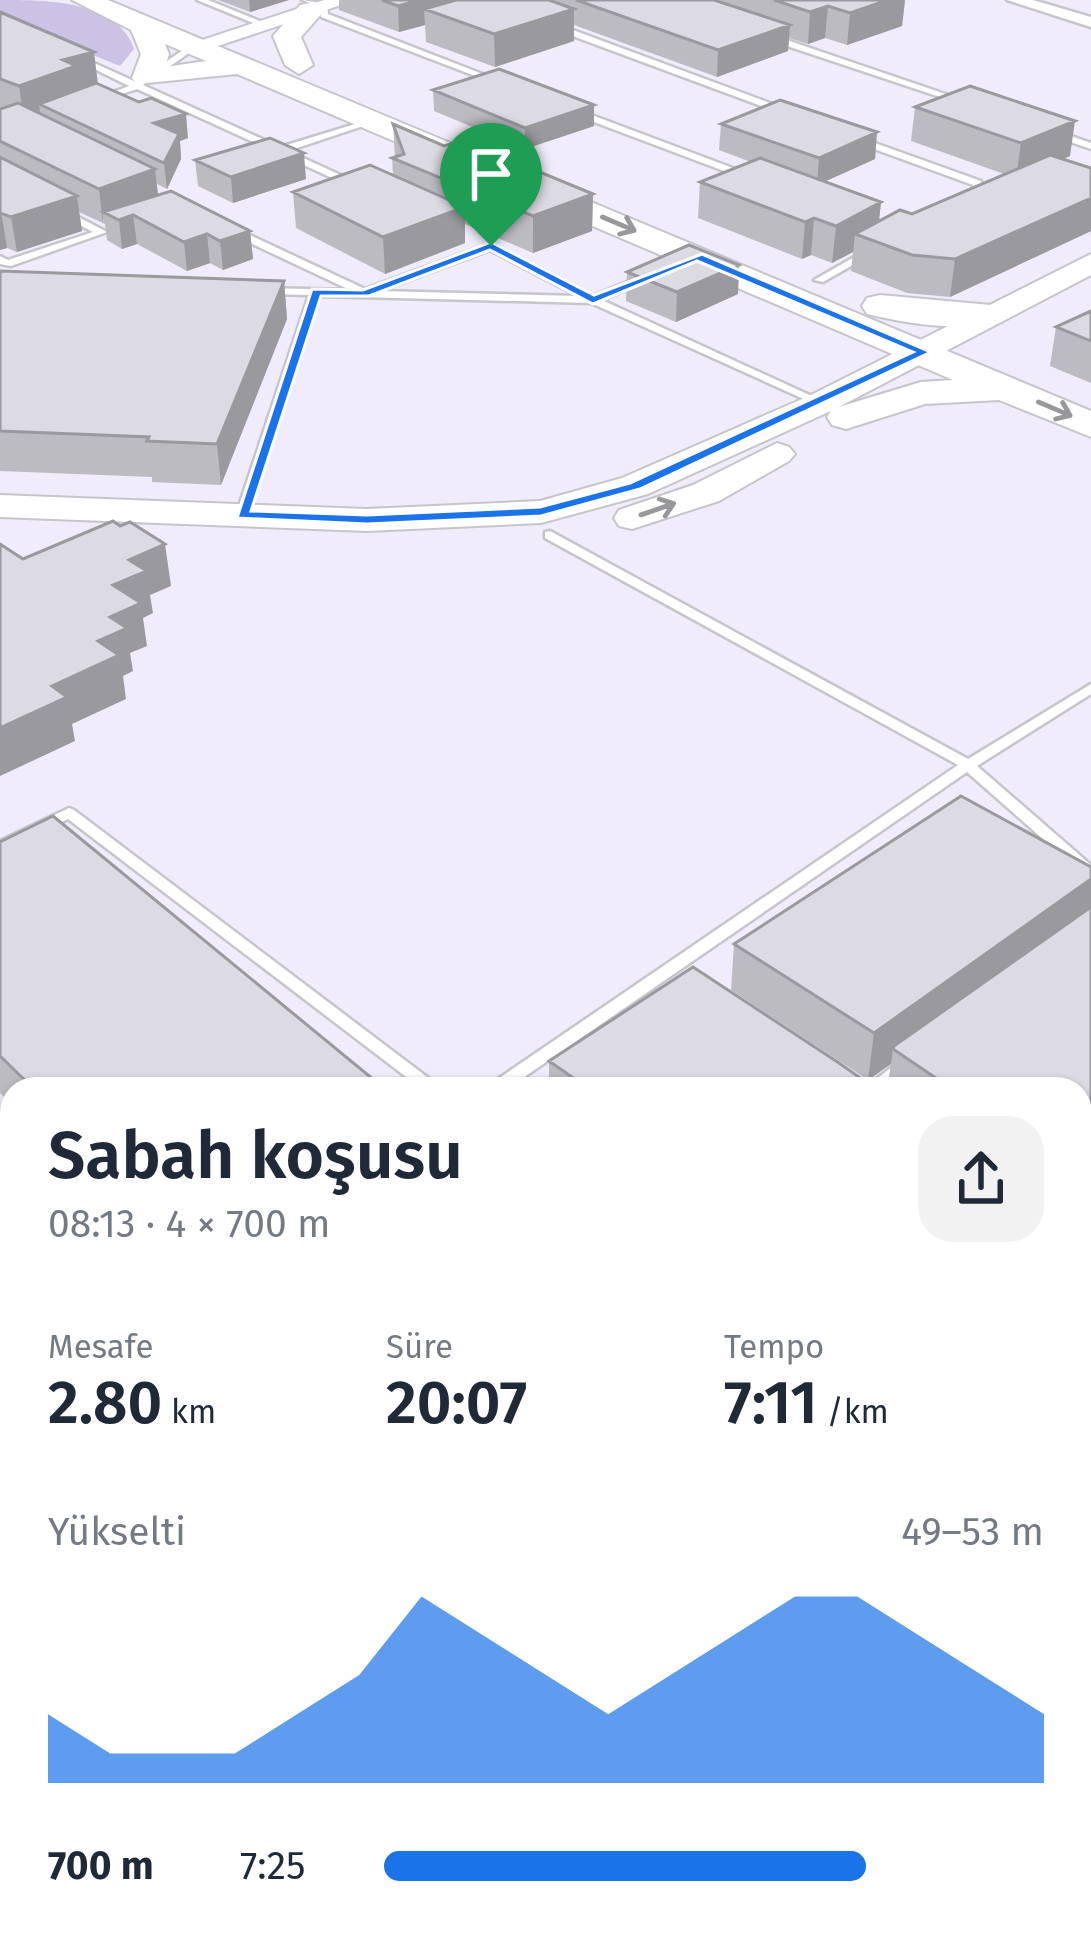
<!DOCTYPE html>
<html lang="tr">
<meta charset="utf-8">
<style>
:root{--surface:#fff;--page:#f2f2f3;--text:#1f2937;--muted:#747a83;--accent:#1a73e8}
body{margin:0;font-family:"Fira Sans",sans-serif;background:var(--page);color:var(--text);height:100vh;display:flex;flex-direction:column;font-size:45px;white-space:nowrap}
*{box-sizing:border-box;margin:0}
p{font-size:39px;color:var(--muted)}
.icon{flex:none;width:66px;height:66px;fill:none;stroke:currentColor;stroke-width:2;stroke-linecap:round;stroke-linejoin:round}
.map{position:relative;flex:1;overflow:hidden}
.side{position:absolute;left:0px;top:1077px;width:1092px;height:861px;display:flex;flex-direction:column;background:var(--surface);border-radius:36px 36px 0 0;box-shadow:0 3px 9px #0004}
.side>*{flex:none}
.pin{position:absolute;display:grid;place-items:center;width:102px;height:102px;color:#fff;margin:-123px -51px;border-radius:50% 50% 50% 0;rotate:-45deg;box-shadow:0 0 12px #0007}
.pin .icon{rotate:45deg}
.round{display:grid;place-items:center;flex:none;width:126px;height:126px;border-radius:36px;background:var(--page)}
.summary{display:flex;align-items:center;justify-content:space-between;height:204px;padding:0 48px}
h1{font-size:66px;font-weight:600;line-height:90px}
.figures{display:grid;grid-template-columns:repeat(3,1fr);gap:18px;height:204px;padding:12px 48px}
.figures div{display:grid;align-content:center}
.figures b{font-size:60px;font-weight:600}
.figures small{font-size:33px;font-weight:400}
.figures p{font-size:33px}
.chart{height:336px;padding:24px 48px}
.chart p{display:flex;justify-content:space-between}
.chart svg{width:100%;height:216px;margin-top:12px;fill:var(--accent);opacity:.7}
ul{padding:0 48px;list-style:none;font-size:39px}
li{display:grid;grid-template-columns:192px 144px 1fr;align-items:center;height:90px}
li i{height:30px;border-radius:15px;background:var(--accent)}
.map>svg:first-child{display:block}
.built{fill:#f0ecfb;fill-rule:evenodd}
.forest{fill:#ccc2e5}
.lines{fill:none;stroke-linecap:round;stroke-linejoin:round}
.service-casing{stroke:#c7c5cc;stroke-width:5}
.minor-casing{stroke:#c7c5cc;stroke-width:5}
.tertiary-casing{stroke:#c7c5cc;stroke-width:4}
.secondary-casing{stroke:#c7c5cc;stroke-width:4}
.primary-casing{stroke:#c7c5cc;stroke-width:4}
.service{fill:#fff;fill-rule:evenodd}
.minor{fill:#fff;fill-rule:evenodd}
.tertiary{fill:#fff;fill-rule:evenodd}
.secondary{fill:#fff;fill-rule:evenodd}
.primary{fill:#fff;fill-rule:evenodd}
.wall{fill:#bdbbc2}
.shaded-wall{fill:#9a999e}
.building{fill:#dcdae2;stroke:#9a999e;stroke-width:3}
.oneway{stroke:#98989a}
.route{fill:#1a73e8;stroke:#fff;stroke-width:3;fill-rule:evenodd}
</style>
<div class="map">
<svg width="1091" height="1936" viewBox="0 0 1091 1936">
<rect width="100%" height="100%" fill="#fbfafe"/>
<path class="built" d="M0 0H1091V1936H0ZM12 1089H1080V1926H12Z"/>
<path class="forest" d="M0 0C46 0 117 0 134 49L120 66 0 17Z"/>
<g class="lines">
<defs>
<path id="service" d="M197 0H208L267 24 260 26Z
M302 0 327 4 328 14 503 82 496 84 321 17 320 7Z
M554 23 786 109 788 111 780 113 551 28Z
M766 35H772L966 101 958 103 766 39Z
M192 44 199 46 143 85 280 147 375 118V122L288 151 358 183V187H352L137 89 95 103V99L129 86 74 59 81 57 136 82Z
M573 108 754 176 756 178 748 180 570 113V109Z
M1053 130 1091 143V149L1050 135V131Z
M855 138H861L981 181 983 193 971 200H965V196L973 192V185L855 142Z
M65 210 107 232 11 266 0 264V256L8 260 93 232 61 215 60 213Z
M231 230H239L365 289 491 243 593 296 639 277H647V281L602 300 827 403 817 405 591 303 320 296 248 515 242 519 238 518 236 515 309 295 265 294 260 291 265 288 350 290 231 234ZM490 250 578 296 380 291Z
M863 252 872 254 823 282 814 280Z
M550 531 968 759 1091 684V694L977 766 1091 865V878L1085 876 967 772 507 1089H486L489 1085 958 765 545 538V532Z
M69 808 74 810 443 1089H422L68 819 0 852V841Z
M906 1059 912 1061 915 1065 912 1069 884 1089H863L900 1061Z
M0 1551 12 1552V1570L0 1569Z
M1080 1599 1091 1605V1628L1080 1622Z"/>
<path id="minor" d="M1007 0H1033L1091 17V27Z"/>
<path id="tertiary" d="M324 0H356L203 51H187L184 46Z"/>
<path id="secondary" d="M1091 254V275L833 410 648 494 541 523 367 531 0 517V495L367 509 540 501 622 478 809 396Z
M777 443 789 447 795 454 789 461 719 501 632 529 619 526 614 518 619 510 693 485Z"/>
<path id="primary" d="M72 0H108L1091 411V437L999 400 925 404 846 429 832 425 827 417 832 409 921 382 953 380 237 74 137 84 132 78 141 54 131 30ZM165 44 206 61 165 67 169 54Z
M310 3 324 11 301 37 313 65 299 74 285 65 273 36 300 5Z
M880 295 1002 306 1007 314 1002 322C960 332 909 324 867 314L862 306 867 298Z"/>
</defs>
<use href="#service" class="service-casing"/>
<use href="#minor" class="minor-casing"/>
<use href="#tertiary" class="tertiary-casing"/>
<use href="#secondary" class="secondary-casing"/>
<use href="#primary" class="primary-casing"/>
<use href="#service" class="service"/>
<use href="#minor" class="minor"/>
<use href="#tertiary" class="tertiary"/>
<use href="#secondary" class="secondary"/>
<use href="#primary" class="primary"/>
</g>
<path class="wall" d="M218 0H289L250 12Z
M339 0H905L902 26 847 45 825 38 808 44 789 38 788 51 717 77 574 25V41L495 67 426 42 425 25 399 32 339 10Z
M0 12 98 84 188 138 180 141 181 159 167 189 157 184 158 195 250 231 253 259 223 270 210 263 187 271 137 244 122 249 107 240 105 224 79 212 82 231 17 252 7 248 0 250Z
M433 90 594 126 525 149 434 111Z
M915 107 1070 156 1063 159 1091 168V231L950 297 907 293 851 271 853 252 832 263 811 255 802 259 698 218 700 182 751 162 719 150 721 124 877 132 875 159 824 182 881 202 879 221 912 214 1004 174 911 141Z
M393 124 444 146 593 194 592 231 533 253 465 224V243L385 274 296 228 293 192 393 175 392 158 395 157Z
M195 160 306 179 233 203 198 186Z
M739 265 738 294 676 322 626 301 627 272Z
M0 271 284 281 287 319 221 485 152 482V477L0 471Z
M1091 311V383L1050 366 1056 327Z
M0 842 385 1089H12V1105L0 1093Z
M1091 867V1236L1080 1228V1089H887L891 1064 868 1080 731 990 734 944Z
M549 1061 876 1089H549Z
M0 1145 12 1157V1527L0 1514Z
M1080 1231 1091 1239V1548L1080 1539Z"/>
<path class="shaded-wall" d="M249 0H289L250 12Z
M421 0H522L424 9 425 25 399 32 398 6Z
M888 0H905L902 26 847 45 850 13Z
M828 6 825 38 808 44 810 12Z
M574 9V41L495 67 494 34Z
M790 25 788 51 717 77 718 50Z
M94 52 98 84 39 104 40 113 24 119 19 86 63 60Z
M594 105V126L525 149V128Z
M186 114 188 138 180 141 181 159 167 189 164 163 154 123Z
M1075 121 1070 156 1016 178 1021 143Z
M877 132 875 159 817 185 819 158Z
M304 153 306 179 233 203 231 177Z
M155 169 159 204 103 212V224L99 189Z
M593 194 592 231 533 253V216Z
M77 196 82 231 17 252 11 217Z
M1091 198V231L950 297 955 259Z
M881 202 877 239 855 234 853 252 832 263 836 226Z
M465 207V243L385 274 383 237Z
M1 212 7 248 0 250V213Z
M133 215 137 244 122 249 119 220Z
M814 218 811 255 802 259 805 222Z
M250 231 253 259 223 270 220 241Z
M207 234 210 263 187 271 184 242Z
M739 265 738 294 676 322 677 292Z
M284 281 287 319 221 485 217 444Z
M165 544 171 586 150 595 153 613 143 618 147 646 130 653 133 671 123 676 126 699 72 724 75 741 0 776V728L52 686 98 641 110 617 113 585 129 560Z
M1091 879V918L893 1049 891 1064 868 1080 874 1033Z"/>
<path class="building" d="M382 0H421L398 6Z
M456 0H549L574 9 494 34 424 9Z
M576 0H714L790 25 718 50Z
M774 0H888L850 13 828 6 810 12Z
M0 12 94 52 63 60 76 66 19 86 0 79Z
M499 69 594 105 525 128 433 90Z
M96 83 139 102 151 98 186 114 154 123 179 134 164 163 39 104Z
M970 86 1075 121 1021 143 915 107Z
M780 100 877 132 819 158 721 124Z
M18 103 155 169 99 189 0 141V109Z
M393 124 444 146 462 140 593 194 533 216 392 158 404 154Z
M270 138 304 153 231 177 195 160Z
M1050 155 1091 168V198L955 259 912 255 855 234 900 210 912 214Z
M0 157 77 196 11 217 0 213Z
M760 158 881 202 836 226 814 218 805 222 700 182Z
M370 165 465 207 383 237 293 192Z
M171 191 250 231 220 241 207 234 184 242 133 215 119 220 103 212Z
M689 245 739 265 677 292 627 272Z
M0 271 284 281 217 444 147 441 149 437 0 431Z
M1091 311V341L1056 327Z
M113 521 120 526 130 522 165 544 129 560 147 571 113 585 141 603 110 617 127 628 98 641 119 655 52 686 67 697 0 728V544L23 559Z
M961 796 1091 867V879L874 1033 734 944Z
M53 816 385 1089H34L0 1056V842Z
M1091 907V1181L1080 1174V1089H952L893 1049 894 1046Z
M693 967 839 1063 876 1089H589L549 1061Z
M0 1145 12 1157V1482L0 1480Z
M1080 1231 1091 1239V1491L1080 1483Z"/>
<defs><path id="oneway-shaft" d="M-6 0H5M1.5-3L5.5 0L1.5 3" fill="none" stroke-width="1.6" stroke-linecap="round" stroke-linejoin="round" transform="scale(3)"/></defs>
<g class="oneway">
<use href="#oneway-shaft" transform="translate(619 224) rotate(23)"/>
<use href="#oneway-shaft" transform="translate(1055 409) rotate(23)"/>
<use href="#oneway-shaft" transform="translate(658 509) rotate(-19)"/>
</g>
<path class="route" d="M491 242 594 295 702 254 931 352 640 489 541 516 367 524 237 518 312 289 363 290ZM490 250 593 304 697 261 913 352 630 483 540 507 367 515 251 511 321 296H369Z"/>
</svg>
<div class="pin" style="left:491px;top:246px;background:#1e9e55"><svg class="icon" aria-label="arrive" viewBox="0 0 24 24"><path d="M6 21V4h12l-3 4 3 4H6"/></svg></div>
<section class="side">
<div class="summary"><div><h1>Sabah koşusu</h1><p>08:13 · 4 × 700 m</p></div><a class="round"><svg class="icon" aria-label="share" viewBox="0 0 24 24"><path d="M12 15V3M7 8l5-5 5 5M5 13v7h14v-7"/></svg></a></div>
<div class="figures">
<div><p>Mesafe</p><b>2.80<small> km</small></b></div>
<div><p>Süre</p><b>20:07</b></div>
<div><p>Tempo</p><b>7:11<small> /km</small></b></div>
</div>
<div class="chart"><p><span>Yükselti</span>49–53 m</p>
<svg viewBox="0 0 160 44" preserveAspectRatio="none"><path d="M0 44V30L10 38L20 38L30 38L40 30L50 22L60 6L70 14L80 22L90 30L100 22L110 14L120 6L130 6L140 14L150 22L160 30V44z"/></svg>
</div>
<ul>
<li><b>700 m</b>7:25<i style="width:73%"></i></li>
</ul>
</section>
</div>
